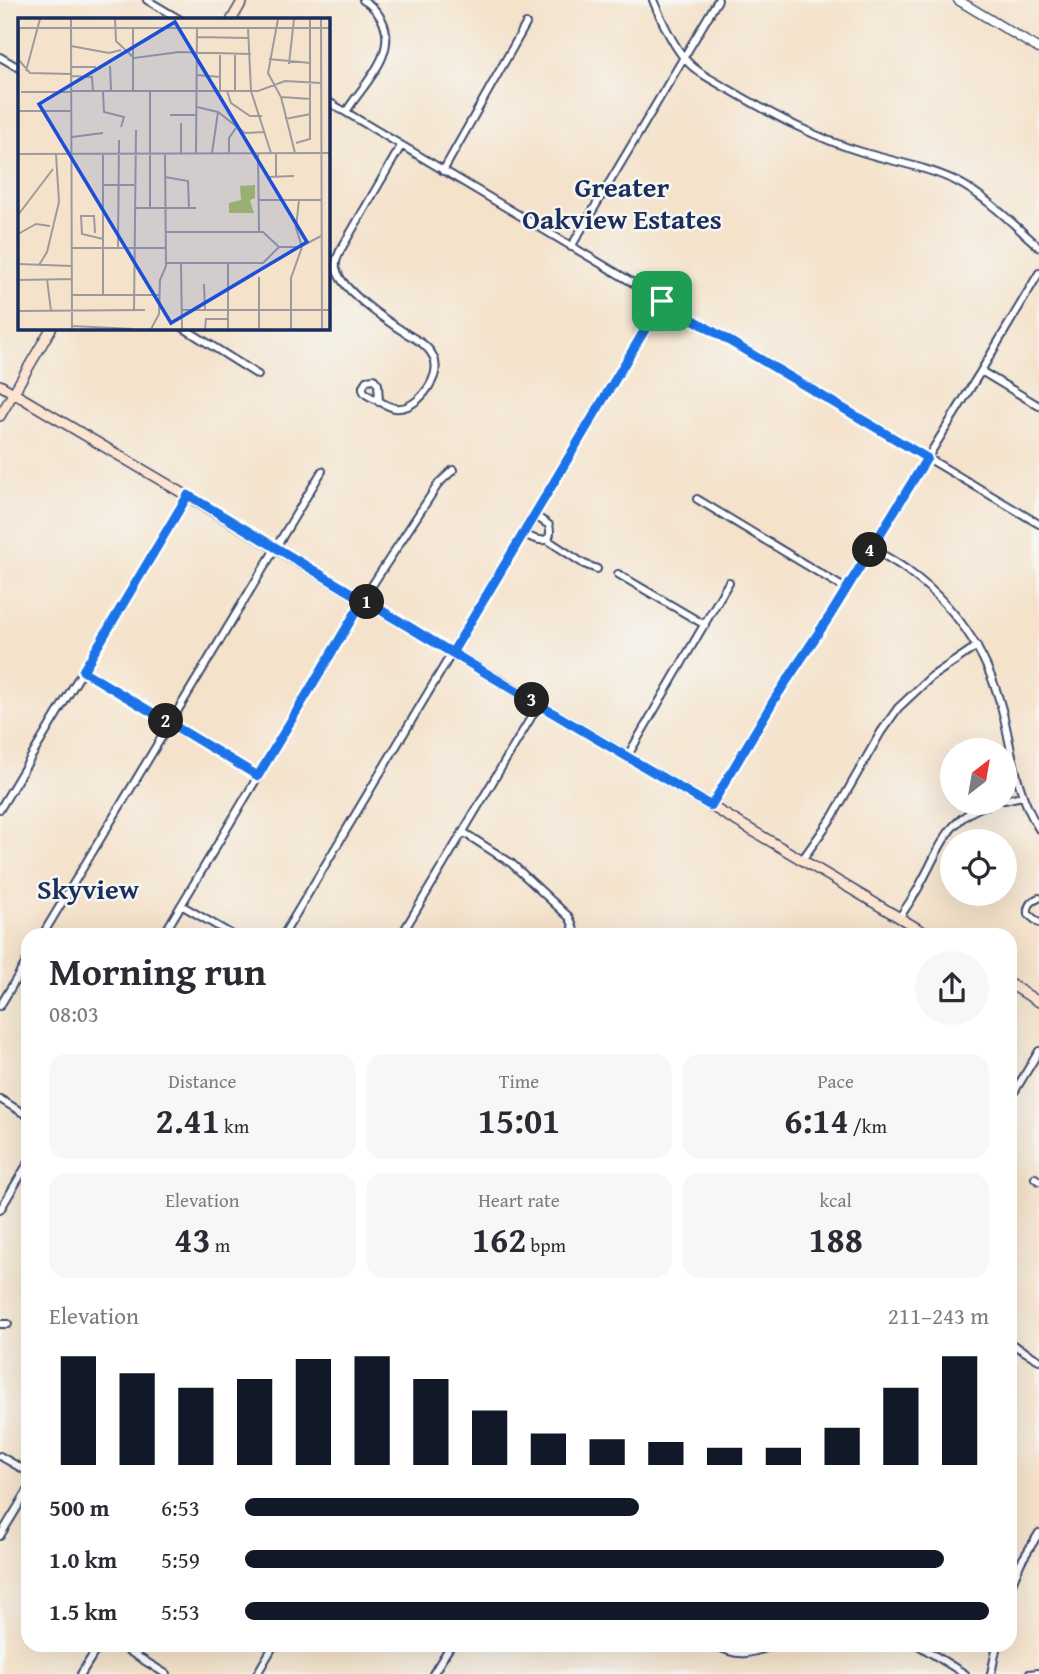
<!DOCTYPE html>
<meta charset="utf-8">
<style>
:root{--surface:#fff;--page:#f7f7f7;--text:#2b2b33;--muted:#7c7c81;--accent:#111827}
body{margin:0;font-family:"Gentium Book Plus",serif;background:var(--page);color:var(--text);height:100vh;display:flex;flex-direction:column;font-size:26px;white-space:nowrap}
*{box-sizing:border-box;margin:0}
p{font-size:23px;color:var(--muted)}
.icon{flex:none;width:38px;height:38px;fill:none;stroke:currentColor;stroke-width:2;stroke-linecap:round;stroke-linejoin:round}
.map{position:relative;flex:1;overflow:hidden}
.details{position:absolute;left:21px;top:928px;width:996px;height:724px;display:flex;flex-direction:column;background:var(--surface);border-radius:21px;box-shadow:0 7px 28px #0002}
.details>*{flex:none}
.needle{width:46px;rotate:31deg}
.fabs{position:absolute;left:940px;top:738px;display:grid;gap:14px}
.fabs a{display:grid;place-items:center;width:77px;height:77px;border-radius:50%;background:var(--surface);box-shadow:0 7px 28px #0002;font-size:35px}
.pin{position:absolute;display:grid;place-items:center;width:60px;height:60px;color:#fff;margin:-30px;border-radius:14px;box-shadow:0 4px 10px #0006}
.km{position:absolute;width:35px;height:35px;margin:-18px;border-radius:50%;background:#222;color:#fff;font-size:19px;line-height:35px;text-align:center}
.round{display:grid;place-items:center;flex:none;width:74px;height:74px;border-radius:37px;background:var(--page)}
.headline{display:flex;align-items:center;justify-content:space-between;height:119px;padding:0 28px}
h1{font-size:38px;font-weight:600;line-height:52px}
.metrics{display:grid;grid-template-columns:repeat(3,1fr);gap:10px;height:119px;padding:7px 28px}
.metrics div{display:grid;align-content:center;border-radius:18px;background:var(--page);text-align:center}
.metrics b{font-size:35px;font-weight:600}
.metrics small{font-size:19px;font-weight:400}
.metrics p{font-size:19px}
.chart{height:196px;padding:14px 28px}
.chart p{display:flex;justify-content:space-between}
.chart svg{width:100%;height:126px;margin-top:7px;stroke:var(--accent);stroke-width:6}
ul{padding:0 28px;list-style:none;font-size:23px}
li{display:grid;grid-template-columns:112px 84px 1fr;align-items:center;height:52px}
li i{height:18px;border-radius:9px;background:var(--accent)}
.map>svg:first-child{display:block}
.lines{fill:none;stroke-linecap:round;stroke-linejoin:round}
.minor-casing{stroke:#3c4a6e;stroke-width:10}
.tertiary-casing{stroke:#3c4a6e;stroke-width:11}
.secondary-casing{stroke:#3c4a6e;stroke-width:12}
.minor{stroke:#fff;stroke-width:6}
.tertiary{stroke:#fff;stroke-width:8}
.secondary{stroke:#fde4d1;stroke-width:9}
.route-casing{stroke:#fff;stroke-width:14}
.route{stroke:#1a73e8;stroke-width:9}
.labels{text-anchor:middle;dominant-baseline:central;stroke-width:5;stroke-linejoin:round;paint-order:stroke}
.neighbourhood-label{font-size:28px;font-weight:bold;fill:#1b2f5e;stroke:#f6f6f2}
.inset-road{fill:none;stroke:#9d9a9f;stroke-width:2}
.view{fill:#1d4ed8;fill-opacity:0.15;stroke:#1d4ed8;stroke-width:3.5}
.inset-edge{fill:none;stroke:#1b2f5e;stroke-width:3.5}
</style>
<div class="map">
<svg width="1039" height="1674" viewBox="0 0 1039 1674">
<rect width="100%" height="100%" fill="#f6f6f2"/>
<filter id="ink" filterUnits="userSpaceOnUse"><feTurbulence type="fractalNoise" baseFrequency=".0143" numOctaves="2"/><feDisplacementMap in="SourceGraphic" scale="14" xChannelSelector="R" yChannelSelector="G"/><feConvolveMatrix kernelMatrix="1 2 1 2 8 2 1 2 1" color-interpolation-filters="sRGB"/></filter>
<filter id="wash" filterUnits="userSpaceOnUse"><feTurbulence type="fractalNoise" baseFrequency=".00686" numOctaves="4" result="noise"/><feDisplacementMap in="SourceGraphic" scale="28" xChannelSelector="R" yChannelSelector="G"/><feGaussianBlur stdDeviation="1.57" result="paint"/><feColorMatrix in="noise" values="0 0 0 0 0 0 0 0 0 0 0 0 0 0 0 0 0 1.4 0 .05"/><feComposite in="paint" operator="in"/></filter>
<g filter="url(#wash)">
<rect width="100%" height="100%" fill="#f4e2ca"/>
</g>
<g filter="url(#ink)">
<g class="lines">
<defs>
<path id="minor" d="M147 0 179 19
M653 0C660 17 674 47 686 60 697 73 716 82 730 90 773 115 817 139 865 153 895 162 927 167 956 181 987 197 1013 224 1039 247
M0 57 19 68
M327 101 1039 524
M346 112C362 85 399 54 382 20 377 11 372 5 363 0
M443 171 526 24
M571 247 718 0
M182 327 258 375
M981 371 1039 406
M379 402 378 384 374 379 367 380C365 383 362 385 363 389 364 395 371 397 375 399 381 402 388 407 395 408 411 410 425 395 432 381 436 373 437 364 433 356 427 344 415 339 404 332 387 321 343 291 337 271 334 264 337 258 340 251L401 146
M697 499 846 589
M523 533C534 540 555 548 549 525L534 515
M546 539 584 564 597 569
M871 548C885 556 900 564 912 574 961 611 992 662 1005 722 1013 759 1018 796 1039 829
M618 574 705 625
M83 671 258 776
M627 757 729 582
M1004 800 1022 796
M711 805 773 700 831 614 981 371 1039 273
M0 809 188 495
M463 832 511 863 569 917 572 923 575 934
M802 860 833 816 881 732 898 708 931 677 977 646
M1039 898C1031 901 1027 905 1028 914L1039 923
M181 905 231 934
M899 918C907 906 916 894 922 881 942 845 947 816 993 803
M43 934 322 471
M164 934 369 590 439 483 453 470
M284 934 662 301
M402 934 539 704
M0 1006 28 959
M0 1099 28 1116
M1010 1099 1039 1051
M1035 1178 1039 1181
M0 1210 28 1163
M0 1324H8
M1010 1343 1039 1360
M0 1456 28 1472
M0 1536 28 1490
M1010 1588 1021 1562 1039 1533
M119 1645 166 1674
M715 1645C738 1658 750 1654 774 1645
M918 1645 965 1674
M81 1674 99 1645
M257 1674 274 1645
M433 1674 451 1645
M991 1674 997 1645
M1029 1674 1039 1673"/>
<path id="tertiary" d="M958 0 1039 49"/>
<path id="secondary" d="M232 19 243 0
M0 385 927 934
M0 416 52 327
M1010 984 1039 1002"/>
</defs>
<use href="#minor" class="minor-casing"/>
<use href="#tertiary" class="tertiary-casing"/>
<use href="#secondary" class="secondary-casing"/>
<use href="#minor" class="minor"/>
<use href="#tertiary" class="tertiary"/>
<use href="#secondary" class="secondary"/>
</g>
</g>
<g class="lines" filter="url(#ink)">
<defs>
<path id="route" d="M662 301 452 653 370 604 188 495 83 671 258 776 363 600C393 616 422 635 451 652 537 704 624 755 711 806L774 700 831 614 927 458 662 301"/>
</defs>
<use href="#route" class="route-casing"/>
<use href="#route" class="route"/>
</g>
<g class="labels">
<g class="neighbourhood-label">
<text x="622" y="186">Greater<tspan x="622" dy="32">Oakview Estates</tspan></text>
<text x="88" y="888">Skyview</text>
</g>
</g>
<g transform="translate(18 18)">
<rect width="312" height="312" fill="#f4e2ca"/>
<path d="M237 167V180L232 182 236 195H211V185L223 182 222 168Z" fill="#b1c063"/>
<path class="inset-road" d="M53 1 54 311M97 1 98 23 116 40 161 34 233 36M260 1 250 55 263 79 277 135M303 1 304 311M0 10H312M230 10 233 73 253 135M115 11V73M179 19 230 20M53 28 91 35 103 32M217 36V73M202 37V73M0 41 12 55 53 56M1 41V10M251 41 292 45M271 46 276 1M92 48 93 73M53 49H78M8 53 22 1M179 57 202 59M53 58 74 59 75 73M53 73H240L267 63 303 65M132 73V190M209 73 213 85 232 98H244M3 74H53M85 74 86 94 106 99 103 109M263 79 293 81M179 89 200 94 227 115 246 114M0 93H53M152 97H178M267 101 293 96M163 105V135M54 119 85 115M278 125 292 121V1M194 135 200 94M211 135V120L218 110M240 135 241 214M258 135V159M0 136 312 135M85 136V277M178 136 179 10M147 159 170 163 171 190M250 159 276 158M85 167H116M241 182H303M116 190H178M0 197 35 151M148 214H245L261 229M77 215 76 198H63L64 216 85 221M0 216 18 206 32 208M284 228 303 218M261 229H283M54 230H147M100 230 101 122M148 245H245L261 229M163 245 164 311M0 246 54 248M21 247 29 234 41 184 38 136M241 259V311M29 261 33 293M0 262 54 261M186 266 187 292M54 277H142M116 292 118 112M164 292H312M0 293 127 292M54 308 116 311M133 311 141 296 142 262 148 248 147 136M187 311 188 301H210M210 311V245M273 311V260L284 229 278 210 281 182"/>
<path class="view" d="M157 4 289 224 153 305 21 86Z"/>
<rect width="312" height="312" class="inset-edge"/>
</g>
</svg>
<div class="fabs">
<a><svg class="needle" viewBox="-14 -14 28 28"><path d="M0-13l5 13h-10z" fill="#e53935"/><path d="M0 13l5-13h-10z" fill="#7c7c81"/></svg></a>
<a><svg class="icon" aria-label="locate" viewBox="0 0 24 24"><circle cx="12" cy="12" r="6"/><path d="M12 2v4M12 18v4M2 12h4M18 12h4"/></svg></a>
</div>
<div class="pin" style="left:662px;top:301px;background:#1e9e55"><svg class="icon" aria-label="arrive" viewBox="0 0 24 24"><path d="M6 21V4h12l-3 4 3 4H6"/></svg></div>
<b class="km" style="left:367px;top:602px">1</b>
<b class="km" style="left:166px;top:721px">2</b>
<b class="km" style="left:532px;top:700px">3</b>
<b class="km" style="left:870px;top:550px">4</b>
<section class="details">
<div class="headline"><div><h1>Morning run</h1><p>08:03</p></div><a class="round"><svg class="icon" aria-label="share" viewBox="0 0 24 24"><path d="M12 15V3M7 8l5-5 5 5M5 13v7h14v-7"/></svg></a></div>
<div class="metrics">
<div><p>Distance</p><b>2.41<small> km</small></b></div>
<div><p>Time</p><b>15:01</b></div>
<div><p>Pace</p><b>6:14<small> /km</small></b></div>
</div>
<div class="metrics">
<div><p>Elevation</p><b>43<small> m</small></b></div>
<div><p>Heart rate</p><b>162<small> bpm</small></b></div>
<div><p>kcal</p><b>188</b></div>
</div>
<div class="chart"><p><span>Elevation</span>211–243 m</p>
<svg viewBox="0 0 160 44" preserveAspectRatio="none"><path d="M5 44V6M15 44V12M25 44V17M35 44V14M45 44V7M55 44V6M65 44V14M75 44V25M85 44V33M95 44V35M105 44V36M115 44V38M125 44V38M135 44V31M145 44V17M155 44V6"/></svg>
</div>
<ul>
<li><b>500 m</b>6:53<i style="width:53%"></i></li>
<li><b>1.0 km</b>5:59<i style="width:94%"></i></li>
<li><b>1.5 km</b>5:53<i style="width:100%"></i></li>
</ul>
</section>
</div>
